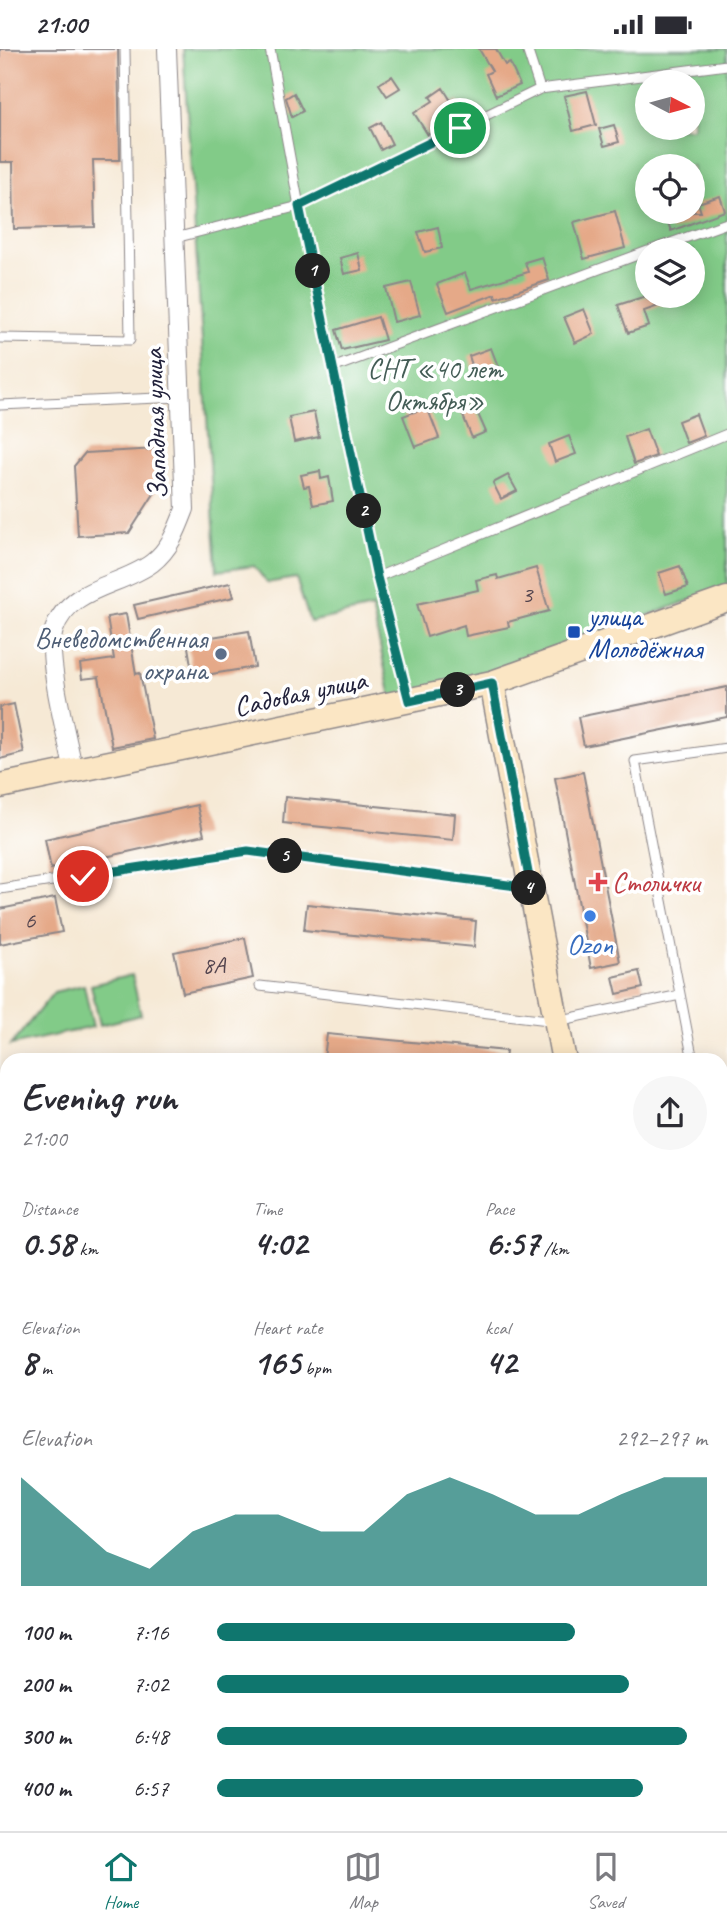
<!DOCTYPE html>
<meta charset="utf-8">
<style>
:root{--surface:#fff;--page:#f7f7f7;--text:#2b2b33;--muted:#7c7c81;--line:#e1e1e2;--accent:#0f766e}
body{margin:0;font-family:Caveat,sans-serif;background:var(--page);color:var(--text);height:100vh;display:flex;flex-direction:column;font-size:26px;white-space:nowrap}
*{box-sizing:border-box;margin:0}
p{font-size:23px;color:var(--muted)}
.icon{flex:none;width:38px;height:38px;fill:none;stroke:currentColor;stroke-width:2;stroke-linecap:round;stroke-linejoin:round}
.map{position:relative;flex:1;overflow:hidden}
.sheet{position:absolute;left:0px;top:1004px;width:728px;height:779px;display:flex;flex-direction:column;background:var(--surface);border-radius:21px 21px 0 0;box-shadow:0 4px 18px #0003}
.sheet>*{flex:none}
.needle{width:46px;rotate:96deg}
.controls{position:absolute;left:635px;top:21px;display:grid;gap:14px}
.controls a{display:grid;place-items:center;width:70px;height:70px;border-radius:50%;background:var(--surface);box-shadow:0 4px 18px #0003;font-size:35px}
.pin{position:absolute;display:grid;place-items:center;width:60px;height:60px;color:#fff;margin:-30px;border:4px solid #fff;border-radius:50%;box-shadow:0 2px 7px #0007}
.km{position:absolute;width:35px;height:35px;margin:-18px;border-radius:50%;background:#222;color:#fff;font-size:19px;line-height:35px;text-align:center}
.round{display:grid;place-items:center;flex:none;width:74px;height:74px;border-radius:37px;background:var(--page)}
.head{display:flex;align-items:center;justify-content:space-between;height:119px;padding:0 21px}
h1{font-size:38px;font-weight:700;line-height:52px}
.stats{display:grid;grid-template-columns:repeat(3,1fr);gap:10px;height:119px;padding:7px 21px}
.stats div{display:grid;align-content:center}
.stats b{font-size:35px;font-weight:700}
.stats small{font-size:19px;font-weight:400}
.stats p{font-size:19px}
.chart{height:196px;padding:14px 21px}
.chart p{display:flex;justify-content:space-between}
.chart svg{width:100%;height:126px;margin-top:7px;fill:var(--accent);opacity:.7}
ul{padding:0 21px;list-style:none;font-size:23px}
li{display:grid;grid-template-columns:112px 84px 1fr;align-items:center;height:52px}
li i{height:18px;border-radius:9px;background:var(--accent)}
.status{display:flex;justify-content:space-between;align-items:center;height:49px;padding:0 35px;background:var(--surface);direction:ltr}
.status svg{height:19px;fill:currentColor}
.tabs{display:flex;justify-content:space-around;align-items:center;height:98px;border-top:2px solid var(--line);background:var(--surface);font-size:19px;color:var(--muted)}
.tabs a{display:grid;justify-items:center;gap:4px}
.tabs .current{color:var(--accent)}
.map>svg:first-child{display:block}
.green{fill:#82cb88;stroke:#527662;stroke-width:2;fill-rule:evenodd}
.building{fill:#e5a988}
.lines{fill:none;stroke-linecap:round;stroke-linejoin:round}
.lane-casing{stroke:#8c8688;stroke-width:11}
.street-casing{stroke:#8c8688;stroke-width:20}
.secondary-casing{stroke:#8c8688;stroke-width:27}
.path{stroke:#8c8688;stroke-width:2.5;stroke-dasharray:2 5;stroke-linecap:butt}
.lane{stroke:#fff;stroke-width:9}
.street{stroke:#fff;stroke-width:18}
.secondary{stroke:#fbe6c4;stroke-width:24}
.route-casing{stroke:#fff;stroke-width:14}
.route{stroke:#0f766e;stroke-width:9}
.transit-dot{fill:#1a4fb4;stroke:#fff;stroke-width:2.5}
.service-dot{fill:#5c6f8a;stroke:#fff;stroke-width:2.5}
.health-dot{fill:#e0444e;stroke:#fff;stroke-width:2.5}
.shop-dot{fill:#3f7fe0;stroke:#fff;stroke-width:2.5}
.labels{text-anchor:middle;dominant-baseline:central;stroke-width:7;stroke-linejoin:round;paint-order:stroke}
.number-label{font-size:24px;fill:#53444e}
.park-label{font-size:28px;fill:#445d56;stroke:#fff}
.street-label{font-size:28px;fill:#22223b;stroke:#fff}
.transit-label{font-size:28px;fill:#164399;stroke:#fff;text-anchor:start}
.service-label{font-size:28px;fill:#4e5e75;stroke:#fff;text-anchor:end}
.health-label{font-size:28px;fill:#be3a42;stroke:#fff;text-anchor:start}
.shop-label{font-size:28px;fill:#366cbe;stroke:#fff}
</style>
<div class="status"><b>21:00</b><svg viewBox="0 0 49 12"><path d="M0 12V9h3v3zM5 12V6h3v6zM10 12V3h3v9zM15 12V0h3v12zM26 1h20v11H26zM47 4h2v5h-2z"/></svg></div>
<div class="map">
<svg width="727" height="1782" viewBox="0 0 727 1782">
<rect width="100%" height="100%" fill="#fff"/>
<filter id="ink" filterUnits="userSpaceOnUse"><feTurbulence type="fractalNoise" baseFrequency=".0143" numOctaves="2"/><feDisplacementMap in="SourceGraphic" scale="14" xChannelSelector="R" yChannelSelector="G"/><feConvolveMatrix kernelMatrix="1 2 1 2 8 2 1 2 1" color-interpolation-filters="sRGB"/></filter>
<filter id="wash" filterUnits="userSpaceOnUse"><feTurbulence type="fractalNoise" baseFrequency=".00686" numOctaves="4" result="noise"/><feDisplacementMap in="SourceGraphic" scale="28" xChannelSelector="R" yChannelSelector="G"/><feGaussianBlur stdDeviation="1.57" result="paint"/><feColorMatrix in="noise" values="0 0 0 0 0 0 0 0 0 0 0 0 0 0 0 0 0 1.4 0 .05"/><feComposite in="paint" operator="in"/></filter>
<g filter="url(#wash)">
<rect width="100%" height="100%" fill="#f6e9d5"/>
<path class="green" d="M183 0H727V538L487 624 391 649 372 559 310 573 296 529 267 534 254 517 217 522ZM648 33H693V79H648ZM648 117H693V163H648ZM648 201H693V247H648Z
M132 926 141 966 100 976 91 936Z
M84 936 93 978 11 996 54 943Z
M7 1696V1758L0 1760V1697Z
M285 1776H364L365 1779 286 1782Z
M599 1776H682L683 1782H592Z"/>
<g id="blocks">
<path class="building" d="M0 0H118L120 111H93L95 178 14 180 13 113H0Z
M479 0H496L505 16 510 14 520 36 496 47 486 25 492 22Z
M392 27 400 39 387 47 379 35Z
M443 39 453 55 457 52 464 62 428 86 414 64 433 52 430 48Z
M587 42 596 76 573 82 564 47Z
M294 44 303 62 292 68 286 49Z
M381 73 392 95 381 101 370 79Z
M614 76 619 93 604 97 599 80Z
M720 147 725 162 671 182 664 163H701L698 154Z
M615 162 625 199 584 210 574 173Z
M438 178 442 199 425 203 418 183Z
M358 204 362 221 344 225 340 209Z
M542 208 549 231 496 249 495 245 448 263 437 235 465 224 471 240 528 223 525 213Z
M411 233 420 266 394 273 386 239Z
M646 247 681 249 644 262 649 277 628 284 618 256Z
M584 260 594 285 575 294 564 268Z
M378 268 385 291 342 301 336 281Z
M491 299 499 320 476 328 469 307Z
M474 356 486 383 472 389 461 362Z
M427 358 439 389 415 398 403 367Z
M314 363 319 388 294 393 289 368Z
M696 365 704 387 686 394 678 372Z
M646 380 656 407 634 415 625 388Z
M569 387 576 405 555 413 549 395Z
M157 400 159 437 129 484 78 487 74 417 85 404Z
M320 422 321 430 329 428 333 452 313 456 309 437 304 438 301 426Z
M508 426 517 442 501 450 493 434Z
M680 517 688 538 666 545 659 524Z
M536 519 549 562 508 573 509 578 466 587 464 576 427 588 417 555 478 541 476 531 497 526 498 530Z
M230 534 234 548 138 570 134 556Z
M126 565 136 625 140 624 153 690 112 698 99 628 82 630 80 615 114 610 107 568Z
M249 582 255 618 193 628 187 592Z
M727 638V668L584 697 578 668Z
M14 655 24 704 0 710V658Z
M583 723 620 913 591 919 555 729Z
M285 748 455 765 453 791 283 774Z
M197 756 204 786 51 820 45 790Z
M55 849 62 883 0 895V860Z
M307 855 476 872 474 898 304 881Z
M245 889 253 929 183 944 174 903Z
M639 922 643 939 617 945 613 928Z
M327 985 506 1002 505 1012 324 1010Z"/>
</g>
</g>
<g filter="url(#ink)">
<use href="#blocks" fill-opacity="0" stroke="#8c8688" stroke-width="2"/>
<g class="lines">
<defs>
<path id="lane" d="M270 0 299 157 377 528 408 650
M527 0 540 40
M175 189 299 157 540 40 727 16
M651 201 727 174
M0 289 130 291 125 0
M335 318 648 202
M0 356 181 348
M377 528 727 385
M0 840 248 802 530 839
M260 937 557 972 680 946
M693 1012 635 712 727 699
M721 1154 727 1185
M721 1247 727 1246
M721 1382 727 1381
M0 1459 7 1492
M721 1574 727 1573
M0 1680 7 1678
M721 1680 727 1679"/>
<path id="street" d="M74 723C68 692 45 608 54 581 69 537 120 538 152 514 170 500 177 481 185 460L167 0"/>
<path id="secondary" d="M492 634 564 1012
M0 737 492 634 727 550
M714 1776 715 1782"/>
</defs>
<use href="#lane" class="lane-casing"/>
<use href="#street" class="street-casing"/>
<use href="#secondary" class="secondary-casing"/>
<path class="path" d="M0 1772 7 1771
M66 1776 67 1782"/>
<use href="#lane" class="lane"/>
<use href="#street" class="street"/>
<use href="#secondary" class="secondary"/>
</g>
</g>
<g class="lines" filter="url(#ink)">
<defs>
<path id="route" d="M83 827 248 802 531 839 492 634 409 652 377 528 299 157 460 79"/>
</defs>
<use href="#route" class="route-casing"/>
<use href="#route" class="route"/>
</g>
<rect class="transit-dot" x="567" y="576" width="14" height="14" rx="3.5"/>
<circle class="service-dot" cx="221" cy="605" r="7"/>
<path class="health-dot" d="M594.5 822.5h7v7h7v7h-7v7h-7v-7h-7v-7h7z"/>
<circle class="shop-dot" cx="590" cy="867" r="7"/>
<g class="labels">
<g class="number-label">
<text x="527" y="545">3</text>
<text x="30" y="871">6</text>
<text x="214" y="916">8А</text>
</g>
<g class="park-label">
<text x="435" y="319">СНТ «40 лет<tspan x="435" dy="32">Октября»</tspan></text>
</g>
<g class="street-label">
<text transform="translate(155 375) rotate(-92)">Западная улица</text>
<text transform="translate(300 644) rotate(-12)">Садовая улица</text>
</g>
<g class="transit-label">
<text x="588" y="567">улица<tspan x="588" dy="32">Молодёжная</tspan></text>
</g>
<g class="service-label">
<text x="207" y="589">Вневедомственная<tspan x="207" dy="32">охрана</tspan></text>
</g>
<g class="health-label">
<text x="612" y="833">Столички</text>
</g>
<g class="shop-label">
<text x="590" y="895">Ozon</text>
</g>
</g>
</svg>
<div class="controls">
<a><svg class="needle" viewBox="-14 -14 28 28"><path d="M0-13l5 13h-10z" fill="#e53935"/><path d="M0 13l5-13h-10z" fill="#7c7c81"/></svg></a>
<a><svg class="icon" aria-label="locate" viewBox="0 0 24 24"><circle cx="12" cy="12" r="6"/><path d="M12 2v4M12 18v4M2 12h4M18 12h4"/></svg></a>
<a><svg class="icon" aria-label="layers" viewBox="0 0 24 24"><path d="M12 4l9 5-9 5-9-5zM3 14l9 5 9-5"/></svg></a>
</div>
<div class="pin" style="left:460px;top:79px;background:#1e9e55"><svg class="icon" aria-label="arrive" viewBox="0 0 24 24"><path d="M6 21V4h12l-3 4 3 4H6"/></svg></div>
<div class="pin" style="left:83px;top:827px;background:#d93025"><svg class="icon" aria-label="check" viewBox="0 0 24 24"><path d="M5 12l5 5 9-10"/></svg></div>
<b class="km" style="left:313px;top:222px">1</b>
<b class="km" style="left:364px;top:462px">2</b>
<b class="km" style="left:458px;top:641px">3</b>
<b class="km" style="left:529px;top:839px">4</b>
<b class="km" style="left:285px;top:807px">5</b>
<section class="sheet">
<div class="head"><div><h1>Evening run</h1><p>21:00</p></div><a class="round"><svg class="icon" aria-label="share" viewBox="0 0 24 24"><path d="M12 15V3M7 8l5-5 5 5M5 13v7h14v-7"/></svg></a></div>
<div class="stats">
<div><p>Distance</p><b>0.58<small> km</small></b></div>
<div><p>Time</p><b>4:02</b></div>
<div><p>Pace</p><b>6:57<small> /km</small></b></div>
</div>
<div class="stats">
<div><p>Elevation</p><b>8<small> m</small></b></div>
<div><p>Heart rate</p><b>165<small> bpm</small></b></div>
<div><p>kcal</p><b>42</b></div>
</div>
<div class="chart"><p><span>Elevation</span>292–297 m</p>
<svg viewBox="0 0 160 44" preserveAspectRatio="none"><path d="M0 44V6L10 19L20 32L30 38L40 25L50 19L60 19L70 25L80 25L90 12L100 6L110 12L120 19L130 19L140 12L150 6L160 6V44z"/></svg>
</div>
<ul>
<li><b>100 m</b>7:16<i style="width:73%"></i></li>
<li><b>200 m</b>7:02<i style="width:84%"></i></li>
<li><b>300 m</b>6:48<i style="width:96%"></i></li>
<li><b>400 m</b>6:57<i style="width:87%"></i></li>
</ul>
</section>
</div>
<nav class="tabs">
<a class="current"><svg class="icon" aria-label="home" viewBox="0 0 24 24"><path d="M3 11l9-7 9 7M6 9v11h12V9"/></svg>Home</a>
<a><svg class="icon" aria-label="map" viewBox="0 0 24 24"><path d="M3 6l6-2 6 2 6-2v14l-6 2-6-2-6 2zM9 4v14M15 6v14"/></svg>Map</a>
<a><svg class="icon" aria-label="saved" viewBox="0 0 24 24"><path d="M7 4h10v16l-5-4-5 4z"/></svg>Saved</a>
</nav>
